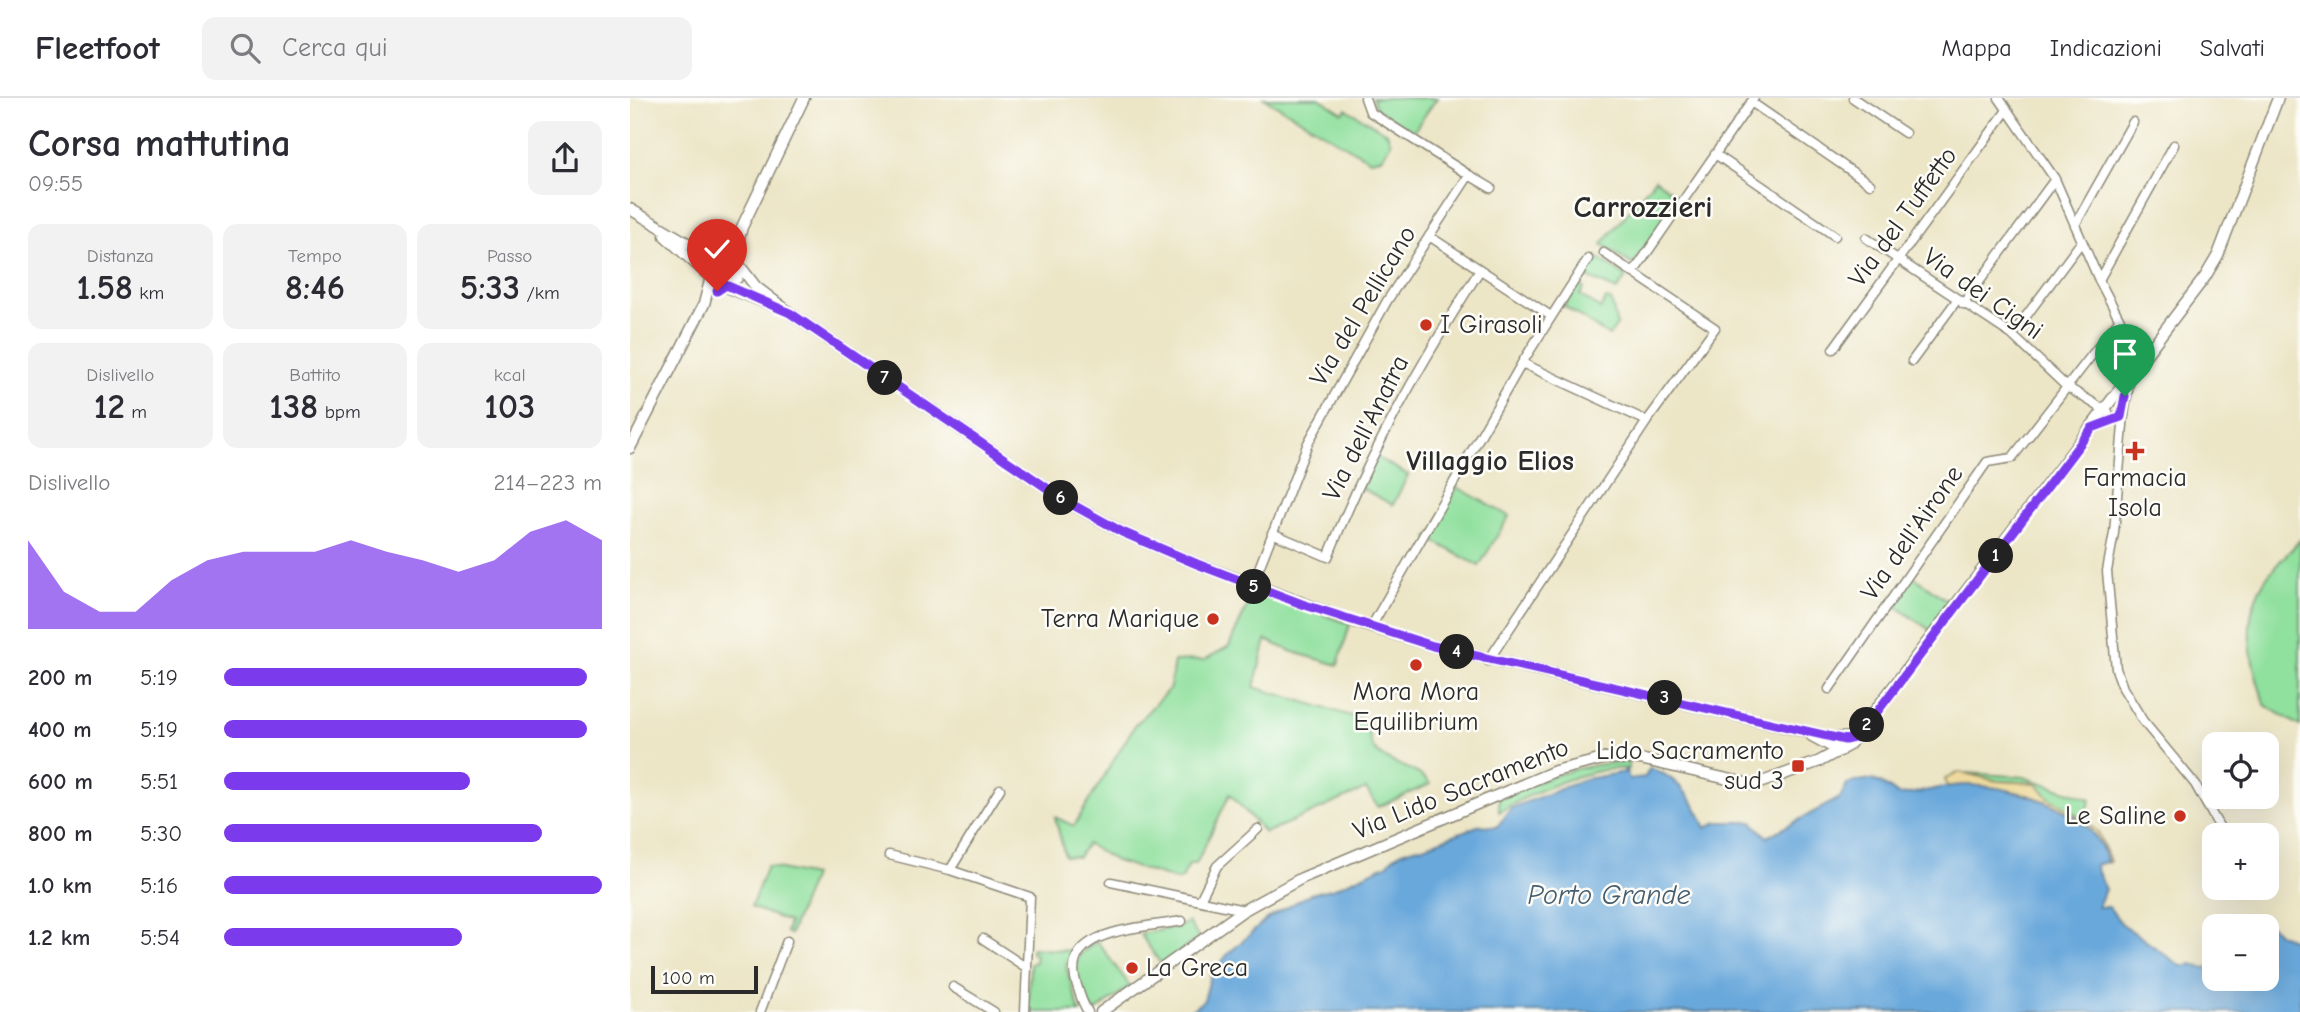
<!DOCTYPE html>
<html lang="it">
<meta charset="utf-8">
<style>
:root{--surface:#fff;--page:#f2f2f3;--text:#2b2b33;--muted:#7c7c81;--line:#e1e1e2;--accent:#7c3aed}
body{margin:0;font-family:"Comic Neue",sans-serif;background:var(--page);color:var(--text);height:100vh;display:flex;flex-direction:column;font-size:26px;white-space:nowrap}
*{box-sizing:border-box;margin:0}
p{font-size:23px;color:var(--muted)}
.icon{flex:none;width:38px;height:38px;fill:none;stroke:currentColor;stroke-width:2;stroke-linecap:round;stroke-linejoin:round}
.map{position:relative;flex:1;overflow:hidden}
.details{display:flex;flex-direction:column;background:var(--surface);width:630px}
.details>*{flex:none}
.fabs{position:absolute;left:1572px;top:634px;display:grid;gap:14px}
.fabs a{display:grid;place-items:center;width:77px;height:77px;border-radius:14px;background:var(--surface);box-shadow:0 7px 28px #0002;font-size:35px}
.scale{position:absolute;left:21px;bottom:18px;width:107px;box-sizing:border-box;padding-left:7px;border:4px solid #2b2b2b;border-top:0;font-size:19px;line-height:24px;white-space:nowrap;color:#2b2b2b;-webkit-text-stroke:5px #fdfcf7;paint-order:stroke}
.pin{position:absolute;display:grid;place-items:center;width:60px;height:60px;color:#fff;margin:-72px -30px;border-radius:50% 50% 50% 0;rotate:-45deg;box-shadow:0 0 7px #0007}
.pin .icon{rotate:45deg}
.km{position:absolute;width:35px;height:35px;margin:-18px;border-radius:50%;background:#222;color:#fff;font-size:19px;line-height:35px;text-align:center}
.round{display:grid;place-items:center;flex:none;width:74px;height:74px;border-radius:14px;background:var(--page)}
.headline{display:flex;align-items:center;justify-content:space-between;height:119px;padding:0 28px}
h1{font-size:38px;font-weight:600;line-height:52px}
.figures{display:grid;grid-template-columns:repeat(3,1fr);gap:10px;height:119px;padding:7px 28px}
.figures div{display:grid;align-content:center;border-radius:14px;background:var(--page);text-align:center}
.figures b{font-size:35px;font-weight:600}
.figures small{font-size:19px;font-weight:400}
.figures p{font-size:19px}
.chart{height:196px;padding:14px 28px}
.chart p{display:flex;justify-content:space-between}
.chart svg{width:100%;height:126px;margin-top:7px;fill:var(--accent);opacity:.7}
ul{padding:0 28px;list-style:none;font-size:23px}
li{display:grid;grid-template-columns:112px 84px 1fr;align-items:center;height:52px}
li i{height:18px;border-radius:9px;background:var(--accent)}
header{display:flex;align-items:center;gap:42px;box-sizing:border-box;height:98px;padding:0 35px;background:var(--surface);border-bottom:2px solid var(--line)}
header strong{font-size:33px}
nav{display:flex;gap:38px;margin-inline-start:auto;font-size:24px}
.search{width:490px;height:63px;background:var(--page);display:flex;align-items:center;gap:18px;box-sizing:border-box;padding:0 24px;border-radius:14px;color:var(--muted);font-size:26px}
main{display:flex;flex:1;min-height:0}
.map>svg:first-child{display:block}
.green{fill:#90e09e;stroke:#5e8664;stroke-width:2}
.sand{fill:#eeda9e;stroke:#8c8264;stroke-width:2}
.water{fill:#69a8db;stroke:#4a6a83;stroke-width:2}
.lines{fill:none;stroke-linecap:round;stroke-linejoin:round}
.minor-casing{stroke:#8c8878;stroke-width:11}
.tertiary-casing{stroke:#8c8878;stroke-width:13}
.minor{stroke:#fff;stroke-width:8}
.tertiary{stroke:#fff;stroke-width:10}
.route-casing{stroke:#fff;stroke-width:14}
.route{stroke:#7c3aed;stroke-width:9}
.poi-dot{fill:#c8321e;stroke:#fdfcf7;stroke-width:2.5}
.labels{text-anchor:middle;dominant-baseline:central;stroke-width:5;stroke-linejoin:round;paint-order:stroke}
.street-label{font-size:26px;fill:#2b2b2b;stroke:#fdfcf7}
.poi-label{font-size:26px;fill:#2b2b2b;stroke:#fdfcf7;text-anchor:end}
.neighbourhood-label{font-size:28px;font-weight:bold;fill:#2b2b2b;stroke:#fdfcf7}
.water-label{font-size:28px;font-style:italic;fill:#445d71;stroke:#fdfcf7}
.quarter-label{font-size:30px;font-weight:bold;fill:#2b2b2b;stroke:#fdfcf7}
</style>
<header>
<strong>Fleetfoot</strong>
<div class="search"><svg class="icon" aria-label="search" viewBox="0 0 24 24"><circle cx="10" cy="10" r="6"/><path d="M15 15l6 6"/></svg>Cerca qui</div>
<nav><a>Mappa</a><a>Indicazioni</a><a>Salvati</a></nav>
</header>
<main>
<section class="details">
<div class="headline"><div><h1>Corsa mattutina</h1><p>09:55</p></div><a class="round"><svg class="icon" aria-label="share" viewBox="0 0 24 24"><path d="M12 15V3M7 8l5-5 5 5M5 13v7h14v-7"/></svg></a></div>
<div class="figures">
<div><p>Distanza</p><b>1.58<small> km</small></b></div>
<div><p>Tempo</p><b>8:46</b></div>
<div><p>Passo</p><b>5:33<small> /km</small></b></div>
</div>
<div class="figures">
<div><p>Dislivello</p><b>12<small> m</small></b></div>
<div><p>Battito</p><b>138<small> bpm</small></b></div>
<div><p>kcal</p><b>103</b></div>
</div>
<div class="chart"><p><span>Dislivello</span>214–223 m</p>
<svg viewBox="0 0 160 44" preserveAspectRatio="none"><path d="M0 44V13L10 31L20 38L30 38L40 27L50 20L60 17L70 17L80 17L90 13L100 17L110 20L120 24L130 20L140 10L150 6L160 13V44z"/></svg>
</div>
<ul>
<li><b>200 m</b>5:19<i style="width:96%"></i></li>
<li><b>400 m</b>5:19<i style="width:96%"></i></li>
<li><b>600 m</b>5:51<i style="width:65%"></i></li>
<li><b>800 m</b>5:30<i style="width:84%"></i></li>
<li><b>1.0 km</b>5:16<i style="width:100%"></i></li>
<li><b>1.2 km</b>5:54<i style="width:63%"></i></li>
</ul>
</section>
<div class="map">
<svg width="1670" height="914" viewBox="0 0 1670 914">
<rect width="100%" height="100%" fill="#fdfcf7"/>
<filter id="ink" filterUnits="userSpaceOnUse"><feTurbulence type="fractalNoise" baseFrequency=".0143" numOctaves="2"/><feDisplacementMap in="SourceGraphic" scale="14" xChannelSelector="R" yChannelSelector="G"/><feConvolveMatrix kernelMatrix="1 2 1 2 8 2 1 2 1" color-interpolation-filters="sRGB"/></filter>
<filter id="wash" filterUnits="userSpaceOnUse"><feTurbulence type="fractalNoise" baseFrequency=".00686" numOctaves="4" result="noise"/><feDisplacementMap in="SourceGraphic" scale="28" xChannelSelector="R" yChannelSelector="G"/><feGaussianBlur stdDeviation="1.57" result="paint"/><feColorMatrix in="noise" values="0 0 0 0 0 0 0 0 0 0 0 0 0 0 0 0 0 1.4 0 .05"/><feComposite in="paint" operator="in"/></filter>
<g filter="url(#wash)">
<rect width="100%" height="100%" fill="#ece5c6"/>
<path class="green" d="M634 0H689L713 15 716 11 757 35 761 45 752 60 740 62Z
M742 0H807L783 34 747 11Z
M1025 81 1049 100 1003 167 972 146Z
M967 159 996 179 987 192 957 179 956 176Z
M949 187 954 190 950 197 970 211 976 201 981 202 987 227 979 238 934 208Z
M746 359 778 377 763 407 731 390Z
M827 389 879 418 849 468 798 440 808 429V423Z
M1670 442V628L1635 607C1620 563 1609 520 1637 479 1646 466 1660 454 1670 442Z
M1283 478 1323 507 1303 534 1263 506 1270 497H1274L1275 490Z
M624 493 720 526 708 567 663 554 636 542 624 589 735 622C742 632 736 643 746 653 761 668 787 669 800 686L748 709 736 691 635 735 600 696 566 766H559L552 781 547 782 486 763 457 746 448 759 435 758 425 719 444 728 505 627 540 590 544 563 574 562 599 548Z
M998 664 999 671C962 667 900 695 869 714V700C913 681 950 665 998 664Z
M1336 675 1394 679 1461 701 1454 721 1420 701 1406 685 1367 683Z
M137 768 183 778 160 836 156 834 159 824 121 809Z
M558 824 569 840 531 866 510 836 549 829Z
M467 843 500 888 465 914C453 903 440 872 450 857 454 852 462 847 467 843Z
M401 850 442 853 436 869 450 914H398L400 866 405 864 406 857 401 855Z"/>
<path class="sand" d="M1330 674 1367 683 1406 685 1420 701 1435 708 1468 734 1480 763 1477 764C1465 704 1369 683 1317 689L1315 681Z"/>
<path class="water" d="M995 670 999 681 1015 679 1020 670C1048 679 1065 703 1076 730L1087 724H1122L1137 739 1210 700 1217 686C1243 678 1248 682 1268 697 1292 696 1315 686 1339 687 1386 689 1466 711 1477 764L1465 767 1475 791 1468 809H1479L1491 825 1551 868 1562 866 1575 871 1584 865V880H1636V828L1617 827 1642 828 1649 836 1670 844V914H559L574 902 581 877 598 856 637 821 680 796 705 790 758 766C763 756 781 749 793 749L850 727 867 729 881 710 956 681 995 674Z"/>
</g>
<g filter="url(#ink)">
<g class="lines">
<defs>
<path id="minor" d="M1223 0 1275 35
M1369 0 1425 81 1469 182 1512 264
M1121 4 1240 86
M1085 56 1205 138
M839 77 861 90
M1445 127 1503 24
M799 138 921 218
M1236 140 1382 237 1437 289 1478 314
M1003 175 1124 0
M1469 182 1544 47
M1333 206 1425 81
M1382 237 1452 143
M1203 251 1377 12
M1282 263 1327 202
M892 265 1017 323
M1494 315 1484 435 1477 473 1486 571 1493 590 1513 623 1565 686 1594 737
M642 435 698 459C739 356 790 266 850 172
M622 488 678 345 757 203 839 77 740 14 735 0
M741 529 892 265 958 161
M858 563 1017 323 1085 230 974 155
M1199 591 1357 364 1382 360 1489 222
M259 757 320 772 400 799 395 914
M320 772 370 691
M481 784 614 812
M570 802 587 768 628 731
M353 841 397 870
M323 889 364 914
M130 914 157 843
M458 914C452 905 449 894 446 884 430 830 516 830 552 823"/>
<path id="tertiary" d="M0 111 69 152 103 159 126 189 160 215 436 403 492 434 567 466 722 523 803 548 1204 640 1228 639
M35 138 87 185 144 208
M108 165V144L112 129 174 0
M96 187 107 180 109 167
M1462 330 1493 317 1498 286
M0 350 74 206 81 179
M1182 638 1210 653
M471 914 614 812 672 780 925 673 977 660 1010 661 1124 687 1190 663 1219 647 1575 179 1588 157 1648 0"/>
</defs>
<use href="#minor" class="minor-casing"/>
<use href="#tertiary" class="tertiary-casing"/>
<use href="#minor" class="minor"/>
<use href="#tertiary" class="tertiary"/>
</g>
</g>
<g class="lines" filter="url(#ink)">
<defs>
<path id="route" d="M87 193 96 187 160 215 436 403 492 434 567 466 672 506 803 548 1215 642 1228 639 1462 330 1491 319 1495 298"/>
</defs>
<use href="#route" class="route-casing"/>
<use href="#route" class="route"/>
</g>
<g class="poi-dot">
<circle cx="796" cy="227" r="7"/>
<path d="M1501.5 342.5h7v7h7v7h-7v7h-7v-7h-7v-7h7z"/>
<circle cx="583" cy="521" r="7"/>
<circle cx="786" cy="567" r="7"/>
<rect x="1161" y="661" width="14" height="14" rx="3.5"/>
<circle cx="1550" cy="718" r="7"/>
<circle cx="502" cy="870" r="7"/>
</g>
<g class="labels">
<g class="street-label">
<text transform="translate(1273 119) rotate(-54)">Via del Tuffetto</text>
<text transform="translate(1353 196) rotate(35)">Via dei Cigni</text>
<text transform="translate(733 208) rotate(-59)">Via del Pellicano</text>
<text transform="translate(736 330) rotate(-63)">Via dell'Anatra</text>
<text transform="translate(1282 435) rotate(-55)">Via dell'Airone</text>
<text transform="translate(831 691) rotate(-22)">Via Lido Sacramento</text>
</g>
<g class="poi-label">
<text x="810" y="227" text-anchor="start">I Girasoli</text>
<text x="1505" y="380" text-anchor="middle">Farmacia<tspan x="1505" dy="30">Isola</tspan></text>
<text x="569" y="521">Terra Marique</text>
<text x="786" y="594" text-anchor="middle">Mora Mora<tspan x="786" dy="30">Equilibrium</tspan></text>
<text x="1154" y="653">Lido Sacramento<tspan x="1154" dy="30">sud 3</tspan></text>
<text x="1536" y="718">Le Saline</text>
<text x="516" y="870" text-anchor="start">La Greca</text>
</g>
<g class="neighbourhood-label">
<text x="860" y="363">Villaggio Elios</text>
</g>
<g class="water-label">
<text x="979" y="797">Porto Grande</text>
</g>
<g class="quarter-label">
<text x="1013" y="109">Carrozzieri</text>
</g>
</g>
</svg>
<div class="fabs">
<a><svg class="icon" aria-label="locate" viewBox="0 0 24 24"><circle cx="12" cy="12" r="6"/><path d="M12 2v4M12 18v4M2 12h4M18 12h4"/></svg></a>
<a>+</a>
<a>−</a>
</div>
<div class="scale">100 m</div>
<div class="pin" style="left:1495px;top:298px;background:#1e9e55"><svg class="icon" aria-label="arrive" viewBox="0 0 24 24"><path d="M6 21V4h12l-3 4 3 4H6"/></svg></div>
<div class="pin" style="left:87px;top:193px;background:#d93025"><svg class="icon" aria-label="check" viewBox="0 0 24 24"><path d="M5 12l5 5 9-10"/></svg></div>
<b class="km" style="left:1366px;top:458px">1</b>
<b class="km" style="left:1237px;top:627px">2</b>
<b class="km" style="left:1035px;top:600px">3</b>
<b class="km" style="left:827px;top:554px">4</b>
<b class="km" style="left:624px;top:489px">5</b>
<b class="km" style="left:431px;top:400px">6</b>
<b class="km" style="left:255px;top:280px">7</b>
</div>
</main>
